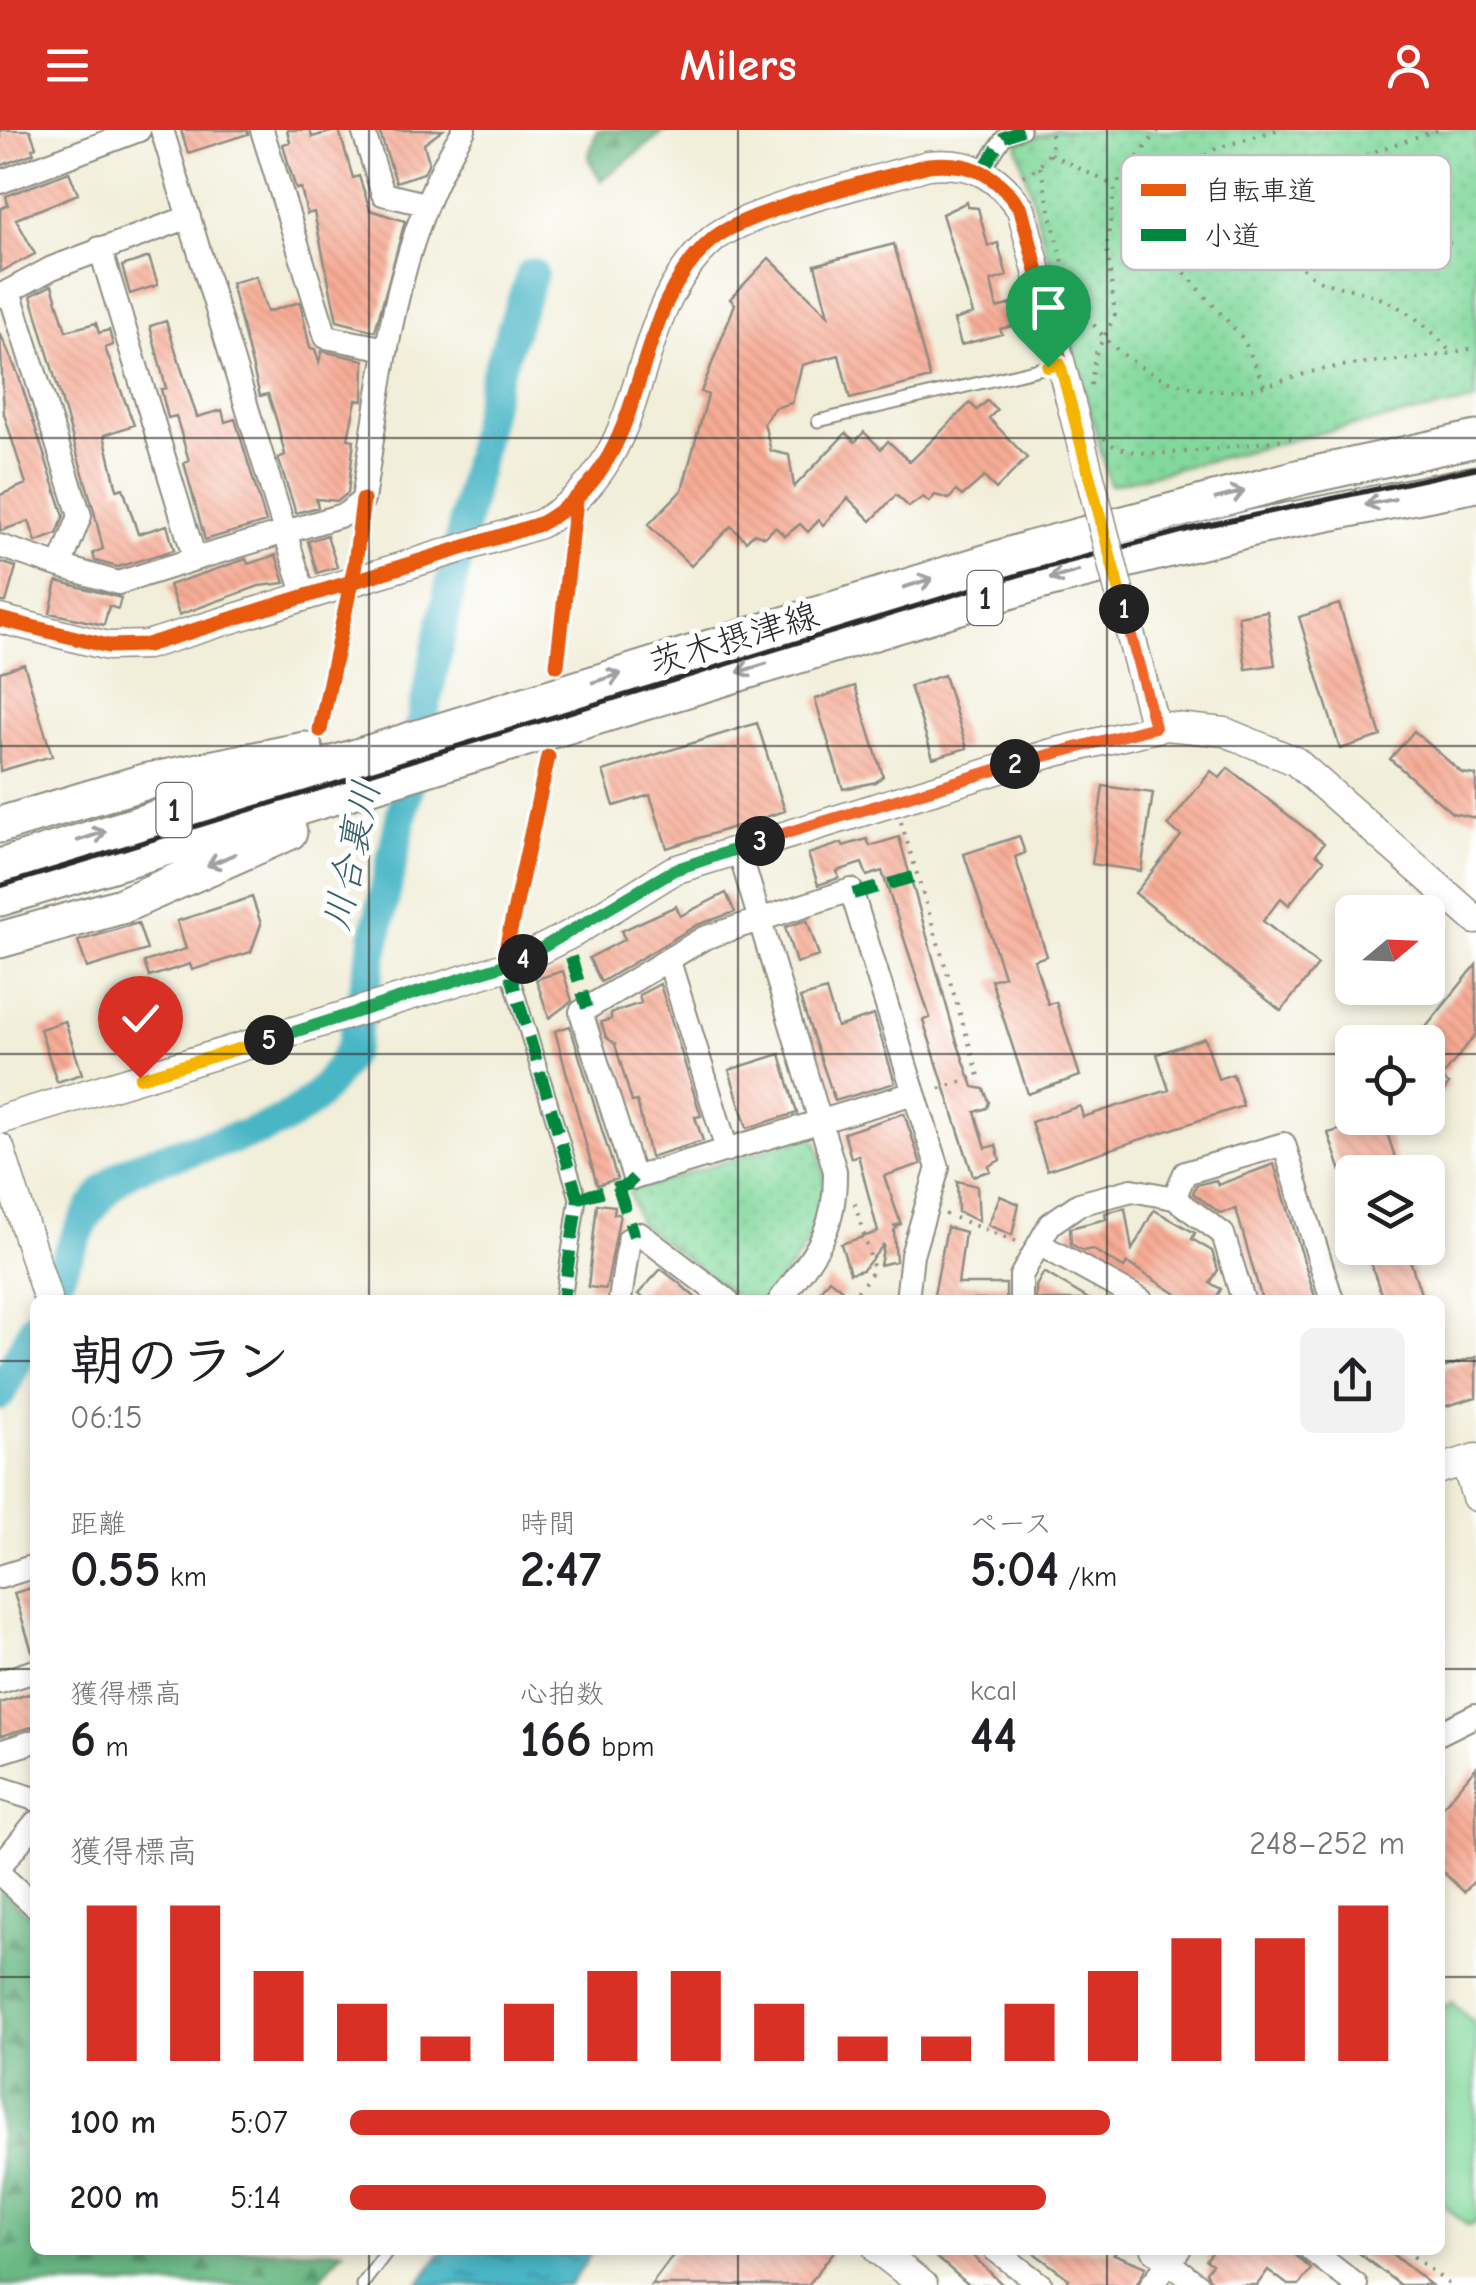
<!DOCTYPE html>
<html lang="ja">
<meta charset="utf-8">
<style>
:root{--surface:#fff;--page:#f2f2f2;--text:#202124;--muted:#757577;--accent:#d93025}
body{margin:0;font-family:"Comic Neue","Klee One",sans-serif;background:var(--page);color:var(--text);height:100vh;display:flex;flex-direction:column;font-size:38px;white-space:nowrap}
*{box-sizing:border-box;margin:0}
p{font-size:32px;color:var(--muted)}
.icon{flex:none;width:55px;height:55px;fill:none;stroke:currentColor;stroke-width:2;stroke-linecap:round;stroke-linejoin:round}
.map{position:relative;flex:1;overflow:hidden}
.drawer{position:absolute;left:30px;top:1165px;width:1415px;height:960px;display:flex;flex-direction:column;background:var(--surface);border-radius:15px;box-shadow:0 5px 15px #0003}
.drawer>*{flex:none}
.needle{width:65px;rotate:71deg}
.fabs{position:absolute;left:1335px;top:765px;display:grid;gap:20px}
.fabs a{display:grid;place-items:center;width:110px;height:110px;border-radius:15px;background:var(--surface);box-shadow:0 5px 15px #0003;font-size:50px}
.pin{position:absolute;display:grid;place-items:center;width:85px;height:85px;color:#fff;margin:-102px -42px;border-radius:50% 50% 50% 0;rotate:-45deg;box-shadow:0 0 10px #0007}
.pin .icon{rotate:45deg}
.km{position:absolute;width:50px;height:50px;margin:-25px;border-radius:50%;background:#222;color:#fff;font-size:28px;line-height:50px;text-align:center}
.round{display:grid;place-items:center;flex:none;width:105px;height:105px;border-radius:15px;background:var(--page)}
.overview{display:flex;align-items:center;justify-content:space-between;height:170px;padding:0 40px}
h1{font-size:55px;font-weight:700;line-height:75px}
.figures{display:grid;grid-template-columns:repeat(3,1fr);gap:15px;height:170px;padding:10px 40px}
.figures div{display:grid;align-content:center}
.figures b{font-size:50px;font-weight:700}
.figures small{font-size:28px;font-weight:400}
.figures p{font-size:28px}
.chart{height:280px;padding:20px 40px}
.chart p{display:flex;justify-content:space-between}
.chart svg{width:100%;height:180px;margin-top:10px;stroke:var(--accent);stroke-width:6}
ul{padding:0 40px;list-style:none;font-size:32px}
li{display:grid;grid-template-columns:160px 120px 1fr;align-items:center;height:75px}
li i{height:25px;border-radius:12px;background:var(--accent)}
header{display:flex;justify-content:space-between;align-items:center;height:130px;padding:0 40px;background:var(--accent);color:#fff;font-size:45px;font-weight:700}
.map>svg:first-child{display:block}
.grass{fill:url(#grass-dots);stroke:#578264;stroke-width:2.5}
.forest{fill:url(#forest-firs);stroke:#4a7258;stroke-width:2.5}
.garden{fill:#83d99d;stroke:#578264;stroke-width:2.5}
.water{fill:url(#water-ripples);stroke:#3a7078;stroke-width:2.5}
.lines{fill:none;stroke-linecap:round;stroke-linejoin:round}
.river{stroke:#4ab6c6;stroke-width:32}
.building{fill:url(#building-back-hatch)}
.service-casing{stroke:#8e8c82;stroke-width:15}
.pedestrian-casing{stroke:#8e8c82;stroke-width:19}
.minor-casing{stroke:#8e8c82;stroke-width:26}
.tertiary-casing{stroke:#8e8c82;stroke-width:31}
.primary-casing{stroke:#8e8c82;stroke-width:39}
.path{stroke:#8e8c82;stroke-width:4;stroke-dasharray:2.5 8;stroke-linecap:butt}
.service{stroke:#fff;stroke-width:11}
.pedestrian{stroke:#fff;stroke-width:15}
.minor{stroke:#fff;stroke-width:22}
.tertiary{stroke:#fff;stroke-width:28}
.primary{stroke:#fff;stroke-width:35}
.rail{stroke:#2b2b2b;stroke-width:5}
.tertiary-bridge-casing{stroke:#8e8c82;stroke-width:31;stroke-linecap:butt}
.tertiary-bridge{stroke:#fff;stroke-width:28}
.quiet{stroke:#00873e;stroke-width:12;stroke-dasharray:25 12;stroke-linecap:butt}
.cycleway-casing{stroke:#fff;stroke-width:21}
.cycleway{stroke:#e8590c;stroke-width:15}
.oneway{stroke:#a0a0a0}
.split-1-casing{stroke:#fff;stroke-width:20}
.split-2-casing{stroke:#fff;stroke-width:20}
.split-3-casing{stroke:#fff;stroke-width:20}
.split-4-casing{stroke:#fff;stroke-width:20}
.split-5-casing{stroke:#fff;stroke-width:20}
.split-6-casing{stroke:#fff;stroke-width:20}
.split-1{stroke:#f5b400;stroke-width:12}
.split-2{stroke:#f0652b;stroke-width:12}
.split-3{stroke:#f0652b;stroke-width:12}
.split-4{stroke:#22a559;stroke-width:12}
.split-5{stroke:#22a559;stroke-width:12}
.split-6{stroke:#f5b400;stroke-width:12}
.grid{fill:none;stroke:#2b2b2b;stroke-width:2.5;stroke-opacity:0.55}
.labels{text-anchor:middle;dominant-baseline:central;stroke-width:10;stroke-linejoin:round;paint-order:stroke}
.shield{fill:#fff;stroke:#6b6b6b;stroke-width:2.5}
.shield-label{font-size:32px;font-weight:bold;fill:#2b2b2b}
.street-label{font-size:35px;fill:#2b2b2b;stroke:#fff}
.water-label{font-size:38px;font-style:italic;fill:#376369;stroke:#fff}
.key{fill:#fff;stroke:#bfbfbf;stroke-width:2.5}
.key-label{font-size:28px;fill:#2b2b2b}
</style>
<header><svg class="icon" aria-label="menu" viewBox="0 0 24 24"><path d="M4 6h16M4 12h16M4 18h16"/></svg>Milers<svg class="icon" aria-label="person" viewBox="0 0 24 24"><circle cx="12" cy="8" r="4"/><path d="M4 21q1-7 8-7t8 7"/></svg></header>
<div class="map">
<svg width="1476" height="2155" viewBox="0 0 1476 2155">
<defs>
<pattern id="grass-dots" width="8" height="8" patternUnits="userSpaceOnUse" patternTransform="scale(2.5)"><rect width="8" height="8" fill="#83d99d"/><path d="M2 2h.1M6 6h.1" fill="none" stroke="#71ba87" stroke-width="1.8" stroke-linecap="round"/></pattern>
<pattern id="forest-firs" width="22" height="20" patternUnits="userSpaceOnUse" patternTransform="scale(2.5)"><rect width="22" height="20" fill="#6ab984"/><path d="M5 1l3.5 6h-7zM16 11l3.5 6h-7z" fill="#57976c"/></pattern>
<pattern id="water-ripples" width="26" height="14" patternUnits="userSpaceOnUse" patternTransform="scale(2.5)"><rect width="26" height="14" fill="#4ab6c6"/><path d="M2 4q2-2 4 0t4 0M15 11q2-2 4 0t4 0" fill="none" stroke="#3e94a1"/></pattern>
<pattern id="building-back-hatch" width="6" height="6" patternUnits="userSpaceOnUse" patternTransform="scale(2.5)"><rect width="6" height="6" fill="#f7ac96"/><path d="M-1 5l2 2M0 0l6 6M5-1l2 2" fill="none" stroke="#d49481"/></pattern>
</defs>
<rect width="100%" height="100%" fill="#fff"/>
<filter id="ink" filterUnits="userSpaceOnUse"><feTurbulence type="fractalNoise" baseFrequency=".01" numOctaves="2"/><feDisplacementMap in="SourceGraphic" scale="20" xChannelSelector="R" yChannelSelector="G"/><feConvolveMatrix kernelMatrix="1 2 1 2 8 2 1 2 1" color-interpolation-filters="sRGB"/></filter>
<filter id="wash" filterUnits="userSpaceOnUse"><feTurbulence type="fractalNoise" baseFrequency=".0048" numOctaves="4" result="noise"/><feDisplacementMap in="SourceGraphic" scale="40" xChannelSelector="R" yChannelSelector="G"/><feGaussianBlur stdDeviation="2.25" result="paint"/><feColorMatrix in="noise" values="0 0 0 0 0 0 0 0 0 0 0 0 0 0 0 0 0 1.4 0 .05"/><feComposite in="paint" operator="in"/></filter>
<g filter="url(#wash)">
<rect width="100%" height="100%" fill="#f1eed9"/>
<path class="grass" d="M1056 0H1476V271L1337 299 1110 355 1017 13Z
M808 1006 817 1011C839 1086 809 1114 764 1170H741L639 1093 629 1061Z"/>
<path class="forest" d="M597 0H667L601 51 588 28Z
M0 1759 35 1790V2120H343L315 2155H0Z"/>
<path class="garden" d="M1451 1872 1476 1895V2093L1468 2096 1440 2072V1873L1446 1878Z"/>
<path class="water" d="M443 2120H593L570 2155H418Z"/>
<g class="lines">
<path class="river" d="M47 1170C67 1131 82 1080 115 1051 130 1037 151 1031 170 1026 254 1000 307 1002 352 917L495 248 532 144
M0 1264 35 1195"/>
</g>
<g id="blocks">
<path class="building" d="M0 0H30L36 17 32 19 34 23 0 36Z
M181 0H247L248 4 188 23Z
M287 0H310L312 7 339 0 353 48 359 46 370 80 405 91 375 201 337 191 314 82 307 84 301 58 296 59 290 40 283 14 290 12Z
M379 0H443L424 14 429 32 424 43 396 52Z
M69 42 78 64 16 89 35 124 0 142V79L8 75 6 66Z
M967 72 968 77 978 78 988 116 998 113 1007 146 991 151 997 178 1015 173 1021 194 1000 199 1002 204 961 215 954 190 973 184 942 84Z
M894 114 930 248 850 269 839 225 802 235 792 273 774 278 764 293 771 321 789 325 794 357 846 303 855 312 864 302 881 319 888 311 910 332 970 273 977 280 987 271 997 280 989 288 1027 328 996 359 984 347 962 366 956 361 949 369 935 365 929 372 923 367 909 377 896 365 871 391 848 368 823 395 819 390 808 402 800 394 785 406 775 397 765 407 754 403 746 411 731 396 691 436 648 395 682 360 708 265 701 262 735 174 730 169 769 128 828 185 815 135Z
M149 127 158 155 130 164 122 136Z
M256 146 267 182 300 172 310 218 315 219 319 232 322 221 364 230 363 271 356 270 348 309 354 310 348 363 338 371 316 369 318 377 296 383 278 328 285 325 277 292 268 264 260 266 231 153Z
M52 155 66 201 96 193 99 203 109 200 113 215 105 218 134 295 104 305 117 360 123 358 138 404 167 395 174 420 118 437 95 431 93 423 103 419 94 381 31 166Z
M166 191 197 287 222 280 225 292 235 289 266 392 205 410 184 333 189 331 176 286 168 288 161 259 166 258 150 196Z
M0 203 18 244 64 386 57 404 36 412 29 391 0 401V365L26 354 4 284Z
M327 405 337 437 317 443 308 411Z
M276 425 285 453 259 456 179 485 169 455 246 429 248 434Z
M0 432 16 437 6 472H0Z
M57 451 121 468 118 479 109 476 104 495 50 483Z
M1339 474 1381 606 1340 619 1299 487Z
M1267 481 1275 535 1246 539 1238 486Z
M24 534 52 626 0 641V542Z
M944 545 967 618 933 628 910 556Z
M855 556 883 646 876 652 843 659 815 569Z
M757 593 785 681 667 718 650 665 614 676 603 641Z
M1414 601 1462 643 1476 645V688L1452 683 1390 629Z
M1228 638 1324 713 1316 724 1324 730 1289 775 1281 768 1263 791 1318 835 1281 881 1135 763 1181 706 1168 695 1211 641 1220 648Z
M1103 656 1153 663 1141 741 1092 734Z
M1019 706 1025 723 1015 727 1047 826 1034 830 1048 874 1056 872 1080 946 1028 964 991 850 1004 846 964 724Z
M899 707 956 909 973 957 984 959 989 972 987 978 975 982 986 1018 996 1015 1000 1030 989 1036 990 1041 973 1046 923 890 930 888 882 741 867 746 862 733 837 741 839 748 818 755 808 724 842 713 843 716 867 709 870 716Z
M726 763 735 782 697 795 601 852 589 828 625 809 621 801 676 776 680 786Z
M252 767 261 794 251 822 192 840 190 834 149 847 144 832 186 819 177 791Z
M807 790 819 826 796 833 785 797Z
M138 793 147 820 87 838 78 811Z
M1476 835V904L1441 948 1449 954 1428 981V912H1414Z
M563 841 572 871 549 888 536 849Z
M660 854 701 986 695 987 703 1011 650 1027 637 971 632 972 615 914 606 907 601 892 611 889V883L641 873 639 865Z
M156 855 162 872 145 877 150 892 132 898 122 866Z
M826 860 837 897 874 885 895 953 835 971 800 868Z
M65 891 82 944 57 952 40 899Z
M570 896 617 1049 597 1055 555 901Z
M1205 908 1218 949 1233 944 1243 976 1047 1040 1031 992 1080 976 1083 987 1169 960 1157 924Z
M780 924 797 983 747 998 729 940Z
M904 983 921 1034 884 1046 901 1094 893 1096 898 1095 894 1101 896 1131 880 1135 884 1114 863 1140 850 1143 841 1114 878 1102 858 1025 851 1028 844 1003Z
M1382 988 1400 1042H1341L1328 1003Z
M1274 1034 1316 1170H1262L1236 1079 1220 1083 1193 1063 1196 1055 1216 1050 1218 1055Z
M957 1051 977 1056 979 1091 958 1082Z
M1000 1066 1019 1074 1012 1105 988 1095Z
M597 1074 615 1076 614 1084H620L606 1159 588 1157Z
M1125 1078 1132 1120 1154 1080 1195 1103 1192 1109 1212 1121 1218 1140 1210 1153 1221 1159 1215 1170H1186L1127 1133 1124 1138 1092 1119 1083 1121 1071 1114 1070 1098 1106 1089 1105 1083Z
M947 1097 965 1102 958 1154H1006V1170H933Z
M1366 1118H1438L1410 1130 1423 1170H1383Z
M661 1139 678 1152 698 1170H646L638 1164Z
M1044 1142 1090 1170H1036V1156Z
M829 1149 845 1162 839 1170H813Z
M1476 1227V1267L1440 1278V1239Z
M35 1457V1520L32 1521 14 1463Z
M28 1564 35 1566V1596L0 1606V1573Z
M1476 1637V1749L1464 1762 1440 1739V1680Z
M677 2120H835L808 2155H651Z
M928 2120H967L1003 2155H969Z
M1030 2120H1117L1114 2124 1146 2137 1136 2155H1064L1069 2149Z
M1214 2120H1290L1311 2139 1299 2155H1288L1268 2140 1257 2155H1213L1206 2142 1212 2134 1206 2130Z
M1355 2120H1387L1431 2155H1400Z"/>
</g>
</g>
<g filter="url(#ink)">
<use href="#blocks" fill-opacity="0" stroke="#8e8c82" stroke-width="2.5"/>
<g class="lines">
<defs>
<path id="service" d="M818 291 1060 234
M362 2155 388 2120"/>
<path id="pedestrian" d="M983 39 1004 7 1022 0
M508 836 578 1068 563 1170"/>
<path id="minor" d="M162 0 305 467
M262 0 326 207 387 219
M363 0 383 64 425 74
M0 52 139 0
M100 118 195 429 346 384 363 370C382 246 395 109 464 0
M0 166 52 138 189 87
M0 416 60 436 80 386 9 161
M60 436 118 453 195 429
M738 717 835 1041C836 1102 815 1123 780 1170
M851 760 914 963 634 1048 581 882 704 808Z
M669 831 727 1020
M1174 1068 1185 1043 1284 1014 1332 1170
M1039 1114 1141 1170
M620 1170 629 1109 640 1104 727 1170
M907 1170 912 1125 938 1038 914 963
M1021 1170V1146L1050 1094 1079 1074 1132 1060 1174 1068 1223 1104 1243 1170
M0 1447 35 1436
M0 1552 35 1541
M1440 1603 1476 1585
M0 1622 35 1611
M0 1658 35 1669
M0 1736 35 1693
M0 1744 35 1776
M995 2120 1041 2155
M1153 2120 1198 2155
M1311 2120 1356 2155
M1151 2155 1179 2120"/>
<path id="tertiary" d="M1123 476 1155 597
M0 489 108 516 147 515 540 394C661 328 619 191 713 109 747 80 879 50 928 35 972 31 995 43 1021 79L1092 355
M0 990 508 836 573 803 674 740 1052 623 1166 596 1225 602 1295 631 1476 790
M0 1018 48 1170
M1465 1331 1476 1367
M1440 1339 1476 1328
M878 2120 923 2155"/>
<path id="primary" d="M0 695 144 652 305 620
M0 737 1030 419 1301 347 1476 309
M0 768 1039 452 1257 397 1476 354
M0 810 121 776 289 702"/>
</defs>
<use href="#service" class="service-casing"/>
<use href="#pedestrian" class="pedestrian-casing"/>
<use href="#minor" class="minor-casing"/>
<use href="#tertiary" class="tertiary-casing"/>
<use href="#primary" class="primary-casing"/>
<path class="path" d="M1437 0C1395 15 1272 47 1289 111 1293 126 1301 140 1315 148 1329 156 1343 157 1359 161 1397 171 1428 194 1452 224
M1050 24 1113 55
M1040 37C1051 79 1058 131 1078 170 1108 229 1176 268 1243 260 1271 257 1297 244 1325 239 1375 229 1426 232 1476 217
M1128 38 1210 85 1288 107
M1023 46C1042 36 1057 23 1050 0
M1291 116 1456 113
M1091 255 1095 225 1115 185 1107 116 1115 56 1159 0
M1264 255 1244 210 1178 135 1167 101 1168 80 1195 32 1217 18 1277 0
M1104 308C1129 340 1253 312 1292 308L1293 314
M355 430 360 400
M557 535 573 395
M320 600 346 479
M901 692 979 946 932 961
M508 812 548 627
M945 1084 1020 1113
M851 1170 874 1140 854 1071
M1405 2120 1450 2155"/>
<use href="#service" class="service"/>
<use href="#pedestrian" class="pedestrian"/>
<use href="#minor" class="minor"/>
<use href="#tertiary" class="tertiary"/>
<use href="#primary" class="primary"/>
<path class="rail" d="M0 756 1025 443 1194 398 1476 338"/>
<defs>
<path id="tertiary-bridge" d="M1092 355 1123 476"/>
</defs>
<use href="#tertiary-bridge" class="tertiary-bridge-casing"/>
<use href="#tertiary-bridge" class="tertiary-bridge"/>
<path class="quiet" d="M983 39 1004 7 1022 0
M853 764 917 746
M571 827 587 878
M508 836 578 1068 563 1170
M618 1057 634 1106
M578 1068 627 1055 634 1048"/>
<defs>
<path id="cycleway" d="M0 489 108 516 147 515 540 394C661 328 619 191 713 109 747 80 879 50 928 35 972 31 995 43 1021 79L1155 597
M557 535 576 371
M320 600 355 434 363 370
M508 836 506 819 548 627"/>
</defs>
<use href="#cycleway" class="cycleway-casing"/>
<use href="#cycleway" class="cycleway"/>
</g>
<defs><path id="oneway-shaft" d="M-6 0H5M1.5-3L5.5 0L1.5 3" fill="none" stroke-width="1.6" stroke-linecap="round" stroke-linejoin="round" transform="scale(2.5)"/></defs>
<g class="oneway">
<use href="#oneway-shaft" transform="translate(1230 365) rotate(-14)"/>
<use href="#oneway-shaft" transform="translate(1380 372) rotate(169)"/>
<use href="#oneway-shaft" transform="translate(1064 445) rotate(165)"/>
<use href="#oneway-shaft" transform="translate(918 453) rotate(-17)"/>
<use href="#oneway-shaft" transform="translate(752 538) rotate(163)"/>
<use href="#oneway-shaft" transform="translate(607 548) rotate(-17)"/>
<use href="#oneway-shaft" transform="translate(92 706) rotate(-18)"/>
<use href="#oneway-shaft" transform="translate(221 730) rotate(157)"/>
</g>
</g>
<g class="lines" filter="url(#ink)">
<defs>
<path id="split-1" d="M1048 237 1060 234 1124 479"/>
<path id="split-2" d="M1015 634 1155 597 1124 479"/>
<path id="split-3" d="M760 711 1015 634"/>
<path id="split-4" d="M523 829 674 740 760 711"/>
<path id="split-5" d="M269 910 523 829"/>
<path id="split-6" d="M140 948 269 910"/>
</defs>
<use href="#split-1" class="split-1-casing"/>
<use href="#split-2" class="split-2-casing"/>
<use href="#split-3" class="split-3-casing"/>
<use href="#split-4" class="split-4-casing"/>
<use href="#split-5" class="split-5-casing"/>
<use href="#split-6" class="split-6-casing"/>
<use href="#split-1" class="split-1"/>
<use href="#split-2" class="split-2"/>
<use href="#split-3" class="split-3"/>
<use href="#split-4" class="split-4"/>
<use href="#split-5" class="split-5"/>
<use href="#split-6" class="split-6"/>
</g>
<path class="grid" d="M369 0V1170M738 0V1170M1107 0V1170M0 308H1476M0 616H1476M0 924H1352M1428 924H1476M0 1231H35M1440 1231H1476M0 1539H35M1440 1539H1476M0 1847H35M1440 1847H1476M369 2120V2155M738 2120V2155M1107 2120V2155"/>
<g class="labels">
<g class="shield">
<rect x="967.5" y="441" width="35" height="54" rx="8"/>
<rect x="156.5" y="653" width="35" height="54" rx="8"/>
</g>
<g class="shield-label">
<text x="985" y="468">1</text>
<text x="174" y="680">1</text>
</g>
<g class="street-label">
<text transform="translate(734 509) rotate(-17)">茨木摂津線</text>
</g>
<g class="water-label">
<text transform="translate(352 726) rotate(-78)">川合裏川</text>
</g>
</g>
<rect x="1121" y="25" width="330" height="115" rx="15" class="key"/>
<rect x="1141" y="54" width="45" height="12" fill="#e8590c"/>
<rect x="1141" y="99" width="45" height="12" fill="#00873e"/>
<g class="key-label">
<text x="1204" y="70">自転車道</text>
<text x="1204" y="115">小道</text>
</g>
</svg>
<div class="fabs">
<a><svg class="needle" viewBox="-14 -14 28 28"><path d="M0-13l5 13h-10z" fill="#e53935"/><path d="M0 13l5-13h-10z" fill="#757577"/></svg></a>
<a><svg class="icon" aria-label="locate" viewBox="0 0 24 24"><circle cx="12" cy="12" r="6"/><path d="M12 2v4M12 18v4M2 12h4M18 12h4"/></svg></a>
<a><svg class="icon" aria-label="layers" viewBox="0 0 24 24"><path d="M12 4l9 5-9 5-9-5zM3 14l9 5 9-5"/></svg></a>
</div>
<div class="pin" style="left:1048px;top:237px;background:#1e9e55"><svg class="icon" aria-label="arrive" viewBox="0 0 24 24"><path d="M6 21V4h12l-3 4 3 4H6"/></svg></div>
<div class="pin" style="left:140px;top:948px;background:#d93025"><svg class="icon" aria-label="check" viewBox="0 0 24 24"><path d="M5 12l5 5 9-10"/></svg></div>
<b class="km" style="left:1124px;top:479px">1</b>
<b class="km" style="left:1015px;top:634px">2</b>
<b class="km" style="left:760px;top:711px">3</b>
<b class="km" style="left:523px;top:829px">4</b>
<b class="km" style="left:269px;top:910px">5</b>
<section class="drawer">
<div class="overview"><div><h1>朝のラン</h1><p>06:15</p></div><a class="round"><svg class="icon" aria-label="share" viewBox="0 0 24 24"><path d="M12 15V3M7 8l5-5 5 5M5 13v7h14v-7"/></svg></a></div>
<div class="figures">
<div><p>距離</p><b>0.55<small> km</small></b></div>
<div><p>時間</p><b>2:47</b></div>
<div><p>ペース</p><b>5:04<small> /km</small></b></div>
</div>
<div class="figures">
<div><p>獲得標高</p><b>6<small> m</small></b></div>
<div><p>心拍数</p><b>166<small> bpm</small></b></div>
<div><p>kcal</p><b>44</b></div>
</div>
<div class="chart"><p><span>獲得標高</span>248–252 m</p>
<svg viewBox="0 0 160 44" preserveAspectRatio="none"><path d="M5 44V6M15 44V6M25 44V22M35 44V30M45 44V38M55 44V30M65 44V22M75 44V22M85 44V30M95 44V38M105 44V38M115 44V30M125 44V22M135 44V14M145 44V14M155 44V6"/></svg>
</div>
<ul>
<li><b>100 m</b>5:07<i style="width:72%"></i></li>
<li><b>200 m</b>5:14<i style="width:66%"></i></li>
</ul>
</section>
</div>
